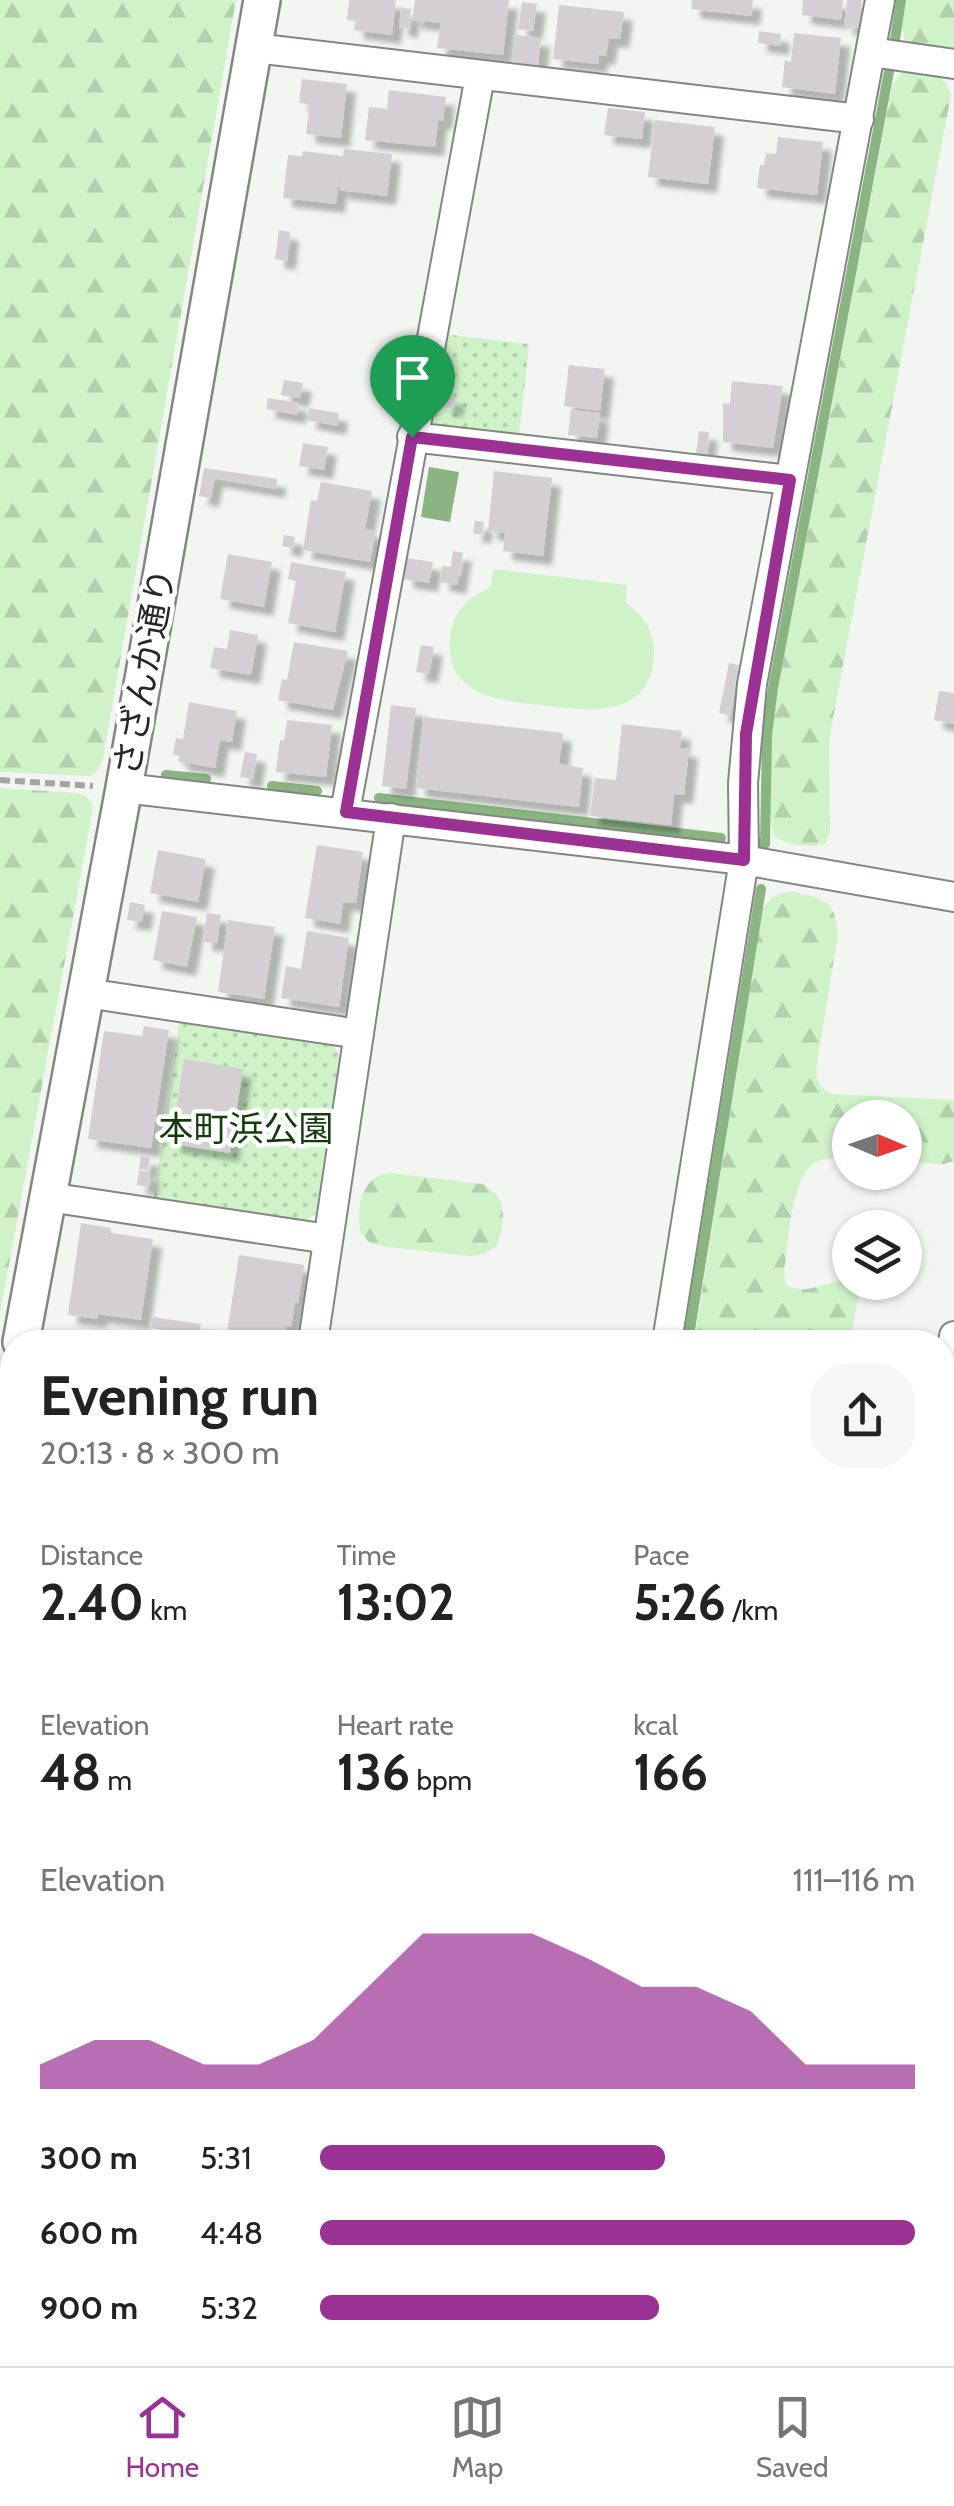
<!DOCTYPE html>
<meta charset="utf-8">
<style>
:root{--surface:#fff;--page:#f6f6f6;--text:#222;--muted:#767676;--line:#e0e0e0;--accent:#9b3193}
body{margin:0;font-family:Cabin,"Noto Sans JP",sans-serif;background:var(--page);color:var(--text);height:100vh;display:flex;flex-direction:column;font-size:38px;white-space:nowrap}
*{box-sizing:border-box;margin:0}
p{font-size:32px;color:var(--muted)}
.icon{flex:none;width:55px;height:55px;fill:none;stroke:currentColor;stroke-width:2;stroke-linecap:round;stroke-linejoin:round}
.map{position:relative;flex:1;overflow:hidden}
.panel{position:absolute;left:0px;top:1330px;width:955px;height:1038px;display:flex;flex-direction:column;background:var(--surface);border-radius:40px 40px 0 0;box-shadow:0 2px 8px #0004}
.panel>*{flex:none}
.needle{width:65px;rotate:92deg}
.controls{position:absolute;left:832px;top:1100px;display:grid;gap:20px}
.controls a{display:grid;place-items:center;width:90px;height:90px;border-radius:50%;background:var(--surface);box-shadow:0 2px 8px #0004;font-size:50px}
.pin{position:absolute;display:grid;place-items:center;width:85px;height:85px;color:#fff;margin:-102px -42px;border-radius:50% 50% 50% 0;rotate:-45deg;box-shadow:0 0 10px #0007}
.pin .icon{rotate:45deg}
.round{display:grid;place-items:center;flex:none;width:105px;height:105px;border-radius:40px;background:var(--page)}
.head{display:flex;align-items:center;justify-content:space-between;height:170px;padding:0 40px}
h1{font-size:55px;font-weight:800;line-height:75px}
.figures{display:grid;grid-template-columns:repeat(3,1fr);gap:15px;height:170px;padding:10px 40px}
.figures div{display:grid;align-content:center}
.figures b{font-size:50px;font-weight:800}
.figures small{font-size:28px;font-weight:400}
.figures p{font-size:28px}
.chart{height:280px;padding:20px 40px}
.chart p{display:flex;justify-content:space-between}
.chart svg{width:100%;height:180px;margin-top:10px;fill:var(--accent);opacity:.7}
ul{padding:0 40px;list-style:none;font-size:32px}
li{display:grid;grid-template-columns:160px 120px 1fr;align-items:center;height:75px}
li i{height:25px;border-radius:12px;background:var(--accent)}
.tab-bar{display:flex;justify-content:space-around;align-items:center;height:140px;border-top:2px solid var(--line);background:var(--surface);font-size:28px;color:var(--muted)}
.tab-bar a{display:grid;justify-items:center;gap:5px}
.tab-bar .active{color:var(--accent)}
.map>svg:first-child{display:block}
.green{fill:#cff2c9}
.forest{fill:url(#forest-firs)}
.park{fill:url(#park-dots)}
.water{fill:#8ab583}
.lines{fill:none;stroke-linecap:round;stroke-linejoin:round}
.stream{stroke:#8ab583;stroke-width:10}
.building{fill:#d3cfd2;filter:url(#shadow)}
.minor-casing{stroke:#838682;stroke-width:32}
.tertiary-casing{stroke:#838682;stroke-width:40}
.path{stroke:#a3a5a3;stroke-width:6;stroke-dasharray:10 5;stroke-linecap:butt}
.minor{stroke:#fff;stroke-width:28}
.tertiary{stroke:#fff;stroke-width:35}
.route-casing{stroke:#fff;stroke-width:20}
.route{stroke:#9b3193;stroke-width:12}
.labels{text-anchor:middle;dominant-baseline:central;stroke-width:9;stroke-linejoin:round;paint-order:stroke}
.street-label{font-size:35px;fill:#262726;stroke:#fff}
.park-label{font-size:35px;fill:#113d09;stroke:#fff}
</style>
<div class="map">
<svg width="954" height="2366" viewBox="0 0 954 2366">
<defs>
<pattern id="forest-firs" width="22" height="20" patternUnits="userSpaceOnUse" patternTransform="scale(2.5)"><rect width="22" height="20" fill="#cff2c9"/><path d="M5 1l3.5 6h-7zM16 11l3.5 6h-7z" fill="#b2d0ac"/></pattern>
<pattern id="park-dots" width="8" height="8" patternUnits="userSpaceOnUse" patternTransform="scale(2.5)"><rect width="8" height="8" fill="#cff2c9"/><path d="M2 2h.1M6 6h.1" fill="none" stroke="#b2d0ac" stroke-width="1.8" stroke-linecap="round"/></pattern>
<filter id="shadow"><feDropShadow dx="9" dy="9" stdDeviation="2.5" flood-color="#0004"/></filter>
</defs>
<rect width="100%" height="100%" fill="#f2f5f2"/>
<path class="green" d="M493 569 627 585 626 603C643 615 655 632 654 654 652 717 593 712 549 706 506 701 444 699 450 638 452 613 469 596 491 587Z"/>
<path class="forest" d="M0 0H236L103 758 98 770 90 776 0 772Z
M906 0H954V48C934 54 922 52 905 40L902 24Z
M916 70C935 74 945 75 951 95L833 718 829 743 830 831 825 844C806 848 791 846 775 837 761 791 772 735 778 689L892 86 901 73Z
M0 788 76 793 86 796 92 803V814L0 1313Z
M793 892C824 898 835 901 838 934L816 1071C817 1084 821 1089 833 1094L954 1100V1161L943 1164 905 1162V1118H850V1159C840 1159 828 1157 818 1161 791 1171 788 1246 784 1273L786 1285C807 1297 826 1280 848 1280L857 1287 858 1298 850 1342H694L762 912C769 897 776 893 793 892Z
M391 1173 482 1184C509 1197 506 1222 496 1247L484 1254 470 1256 380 1246 369 1242 360 1232C357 1207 361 1175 391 1173Z
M551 2355H635L634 2366H550Z"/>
<path class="park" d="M443 334 529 344 519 436 438 427 429 415Z
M180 1018 329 1040 340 1055 316 1213 302 1224 153 1202Z"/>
<path class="water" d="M429 467 459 472 450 522 421 517Z"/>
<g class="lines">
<path class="stream" d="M894 46 901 0
M166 775 206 779
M272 786 317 791
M379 798 721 838
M760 843 765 844 767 735 773 688 890 66
M688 1342 761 889
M942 1501H954
M544 2366 546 2355"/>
</g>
<path class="building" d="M349 0H396L392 35 354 30 356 21 347 20Z
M415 0H509L503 55 437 48 441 23 412 20Z
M692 0H753L751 16 691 9Z
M803 0H843L841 20 802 15Z
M847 0H862L859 28 844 26Z
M522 2 537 4 533 31 518 29Z
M559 5 624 12 620 39 609 38 606 56 599 55 598 64 553 59Z
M401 8 411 9 409 29 399 27Z
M759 31 781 34 780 46 758 43Z
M794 33 841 38 835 94 782 87 785 60 791 62Z
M515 35 541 38 538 66 513 62Z
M302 79 347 84 341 138 306 134 310 104 299 103Z
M389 90 446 97 443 121 438 120 435 147 365 140 369 107 387 109Z
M608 108 645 112 642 139 604 135Z
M655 120 715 127 708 184 648 177Z
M778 137 823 142 817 195 757 188 760 165H764L766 153 776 154Z
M344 149 392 154 387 196 339 190 341 163 336 204 283 198 288 155 302 156 303 151 343 156Z
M279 230 290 232 287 261 275 259Z
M569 365 605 369 600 411 564 406Z
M284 380 303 383 300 398 281 395Z
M732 381 783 386 773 448 723 442V403L730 404Z
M445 395 456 397 454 408 443 407Z
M268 398 299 403 297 415 266 409Z
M309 408 339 413 337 426 307 420Z
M571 410 600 413 597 438 568 435Z
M699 431 709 432 706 455 696 454Z
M303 443 328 447 324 470 299 466Z
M204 468 277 479 276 489 214 478 210 498 199 496Z
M494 471 552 478 543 556 503 551 505 533 488 531Z
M321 482 372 491 365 529 376 531 370 562 303 550 311 500 317 501Z
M475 521 484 522 482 534H473Z
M284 535 295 537 293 548 282 546Z
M453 551 463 553 457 585 440 582 442 566 451 567Z
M228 554 272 562 264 607 220 599Z
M407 558 433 562 429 583 404 579Z
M291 562 346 572 335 632 288 623 296 581 288 579Z
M230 630 258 635 251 675 210 668 214 647 227 649Z
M294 642 348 651 333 710 278 700 282 679 287 680Z
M421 645 434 647 429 674 416 672Z
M729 663 739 665 729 715 719 713Z
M939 691 954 693V724L934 720Z
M189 702 237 711 232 742 220 740 215 768 178 761 180 756 173 755 176 738 183 739Z
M391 705 416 708 406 789 382 786Z
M424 717 563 733 559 764 583 768 579 807 416 788Z
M287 720 332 725 326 777 276 772 280 740 284 741Z
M622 724 682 731 680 748 689 749 684 795 674 794 671 825 590 816 595 778 616 780Z
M245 752 257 754 253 779 240 777Z
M317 845 363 852 356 903 343 902 340 924 305 918Z
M158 850 206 859 198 902 150 893Z
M130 902 145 905 142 922 127 920Z
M162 911 197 917 187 967 153 960Z
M207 913 221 915 217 943 203 942Z
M228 920 275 927 264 999 218 992Z
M307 931 349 938 339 1007 281 998 286 966 301 969Z
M144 1026 169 1030 151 1148 88 1139 104 1031 142 1036Z
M184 1059 243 1069 230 1153 171 1144Z
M141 1156 150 1157 148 1170 139 1169Z
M139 1170 150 1172 149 1187 137 1185Z
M81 1223 111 1228V1233L153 1239 141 1320 98 1314V1319L68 1315Z
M239 1255 304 1265 298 1303 295 1302 291 1327 286 1326 284 1342 226 1340Z
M153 1317 201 1324 199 1336 151 1328Z
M2 1653 12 1654V1680L0 1679Z
M0 1800 12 1801V1858L0 1857Z
M942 1845 954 1847V1862L942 1861Z
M0 1868 10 1869 5 1910 0 1909Z
M946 1880 954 1882V1900L944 1899Z
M3 2038 12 2039V2094L0 2093Z
M942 2114 954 2116V2145L942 2143Z
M0 2136 12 2138V2190L0 2188Z
M0 2203 12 2205 10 2254 0 2253Z
M25 2355H67L65 2366H24Z
M90 2355H135L134 2366H89Z"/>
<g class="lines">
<defs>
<path id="minor" d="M254 48 859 119
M871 52 954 64
M412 437 790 480
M124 788 744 860 954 897
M345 812 480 76
M86 993 359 1034
M48 1197 328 1239
M313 1342 391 818
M667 1342 744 860 743 783 752 684 880 0
M942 1403 954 1336
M942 1483H954
M0 1582 12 1584
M0 1780 12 1782
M0 1946 12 1948
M0 2116 12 2118
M0 2276 12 2278
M160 2366 162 2355
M523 2366 525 2355
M778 2366 780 2355"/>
<path id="tertiary" d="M21 1342 124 788 262 0
M0 1457 12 1389"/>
</defs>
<use href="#minor" class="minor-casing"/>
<use href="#tertiary" class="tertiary-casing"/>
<path class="path" d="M0 780 93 786"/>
<use href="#minor" class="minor"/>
<use href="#tertiary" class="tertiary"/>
</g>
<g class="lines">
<defs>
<path id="route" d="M412 437 790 480 746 734 744 860 346 812Z"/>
</defs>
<use href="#route" class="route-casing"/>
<use href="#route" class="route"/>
</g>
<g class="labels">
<g class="street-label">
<text transform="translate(144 672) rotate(-80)">さざんか通り</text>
</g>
<g class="park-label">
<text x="246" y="1128">本町浜公園</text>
</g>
</g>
</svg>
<div class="controls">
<a><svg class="needle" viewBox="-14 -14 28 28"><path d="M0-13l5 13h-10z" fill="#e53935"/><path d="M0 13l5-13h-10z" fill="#767676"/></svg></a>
<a><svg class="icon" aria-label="layers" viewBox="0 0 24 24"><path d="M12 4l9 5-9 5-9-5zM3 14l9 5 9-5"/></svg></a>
</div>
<div class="pin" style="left:412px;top:437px;background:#1e9e55"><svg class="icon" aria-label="arrive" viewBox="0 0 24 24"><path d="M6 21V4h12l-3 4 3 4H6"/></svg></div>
<section class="panel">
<div class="head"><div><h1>Evening run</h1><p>20:13 · 8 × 300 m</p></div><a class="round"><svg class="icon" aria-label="share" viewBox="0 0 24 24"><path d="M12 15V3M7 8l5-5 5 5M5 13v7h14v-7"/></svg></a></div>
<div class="figures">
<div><p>Distance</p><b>2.40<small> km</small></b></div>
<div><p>Time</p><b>13:02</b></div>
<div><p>Pace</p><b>5:26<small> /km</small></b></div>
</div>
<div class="figures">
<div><p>Elevation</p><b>48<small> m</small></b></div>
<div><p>Heart rate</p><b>136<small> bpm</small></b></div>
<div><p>kcal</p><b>166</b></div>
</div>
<div class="chart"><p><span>Elevation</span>111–116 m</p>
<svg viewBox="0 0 160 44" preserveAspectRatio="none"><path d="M0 44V38L10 32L20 32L30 38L40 38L50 32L60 19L70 6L80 6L90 6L100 12L110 19L120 19L130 25L140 38L150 38L160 38V44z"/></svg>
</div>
<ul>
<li><b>300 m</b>5:31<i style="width:58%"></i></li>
<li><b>600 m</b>4:48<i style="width:100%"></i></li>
<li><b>900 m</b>5:32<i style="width:57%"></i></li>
</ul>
</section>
</div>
<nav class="tab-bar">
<a class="active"><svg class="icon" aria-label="home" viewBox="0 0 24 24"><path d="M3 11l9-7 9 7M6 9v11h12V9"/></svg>Home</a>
<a><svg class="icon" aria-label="map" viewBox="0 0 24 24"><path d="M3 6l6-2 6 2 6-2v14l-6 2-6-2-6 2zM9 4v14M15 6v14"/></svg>Map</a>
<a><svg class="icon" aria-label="saved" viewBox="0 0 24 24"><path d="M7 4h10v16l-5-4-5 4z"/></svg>Saved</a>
</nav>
